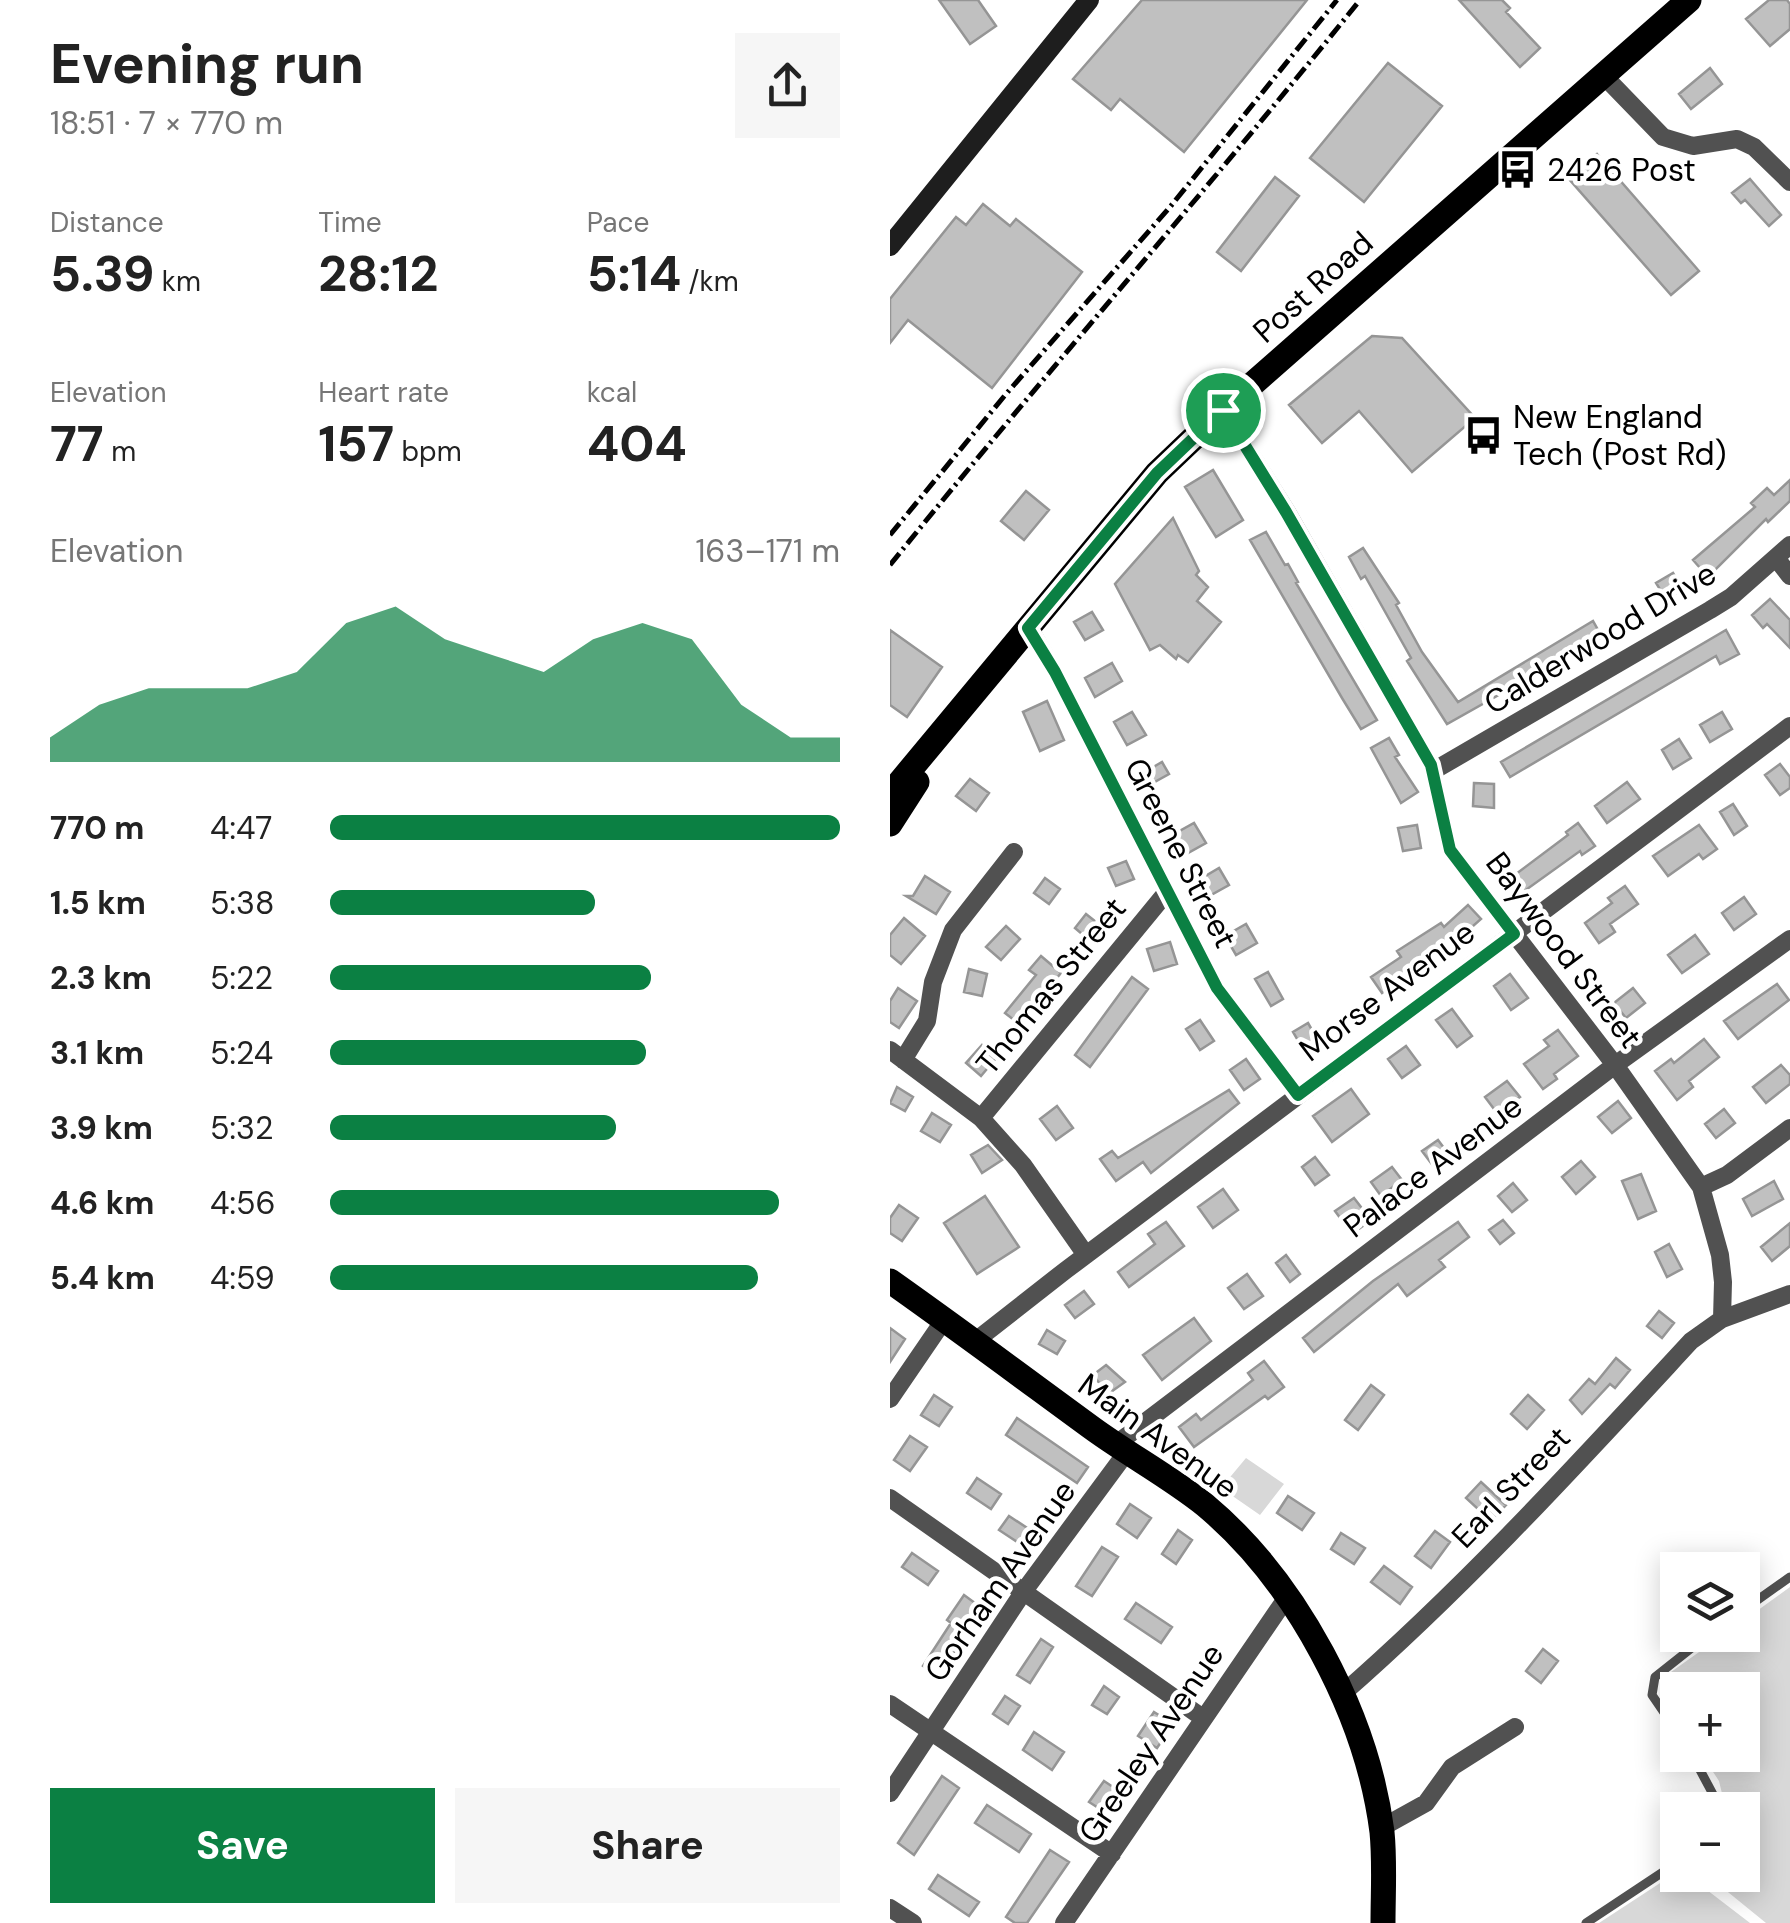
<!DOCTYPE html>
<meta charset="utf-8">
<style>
:root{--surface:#fff;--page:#f6f6f6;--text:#222;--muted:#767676;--accent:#0b8043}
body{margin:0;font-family:"DM Sans",sans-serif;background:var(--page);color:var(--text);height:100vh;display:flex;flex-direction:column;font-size:38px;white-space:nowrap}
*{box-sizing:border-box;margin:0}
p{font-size:32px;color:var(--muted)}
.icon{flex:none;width:55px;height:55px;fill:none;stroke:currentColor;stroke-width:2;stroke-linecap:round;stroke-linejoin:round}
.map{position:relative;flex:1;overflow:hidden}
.drawer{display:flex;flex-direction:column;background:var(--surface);width:890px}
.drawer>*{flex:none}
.controls{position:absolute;left:770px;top:1552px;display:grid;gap:20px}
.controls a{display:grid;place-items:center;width:100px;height:100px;border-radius:0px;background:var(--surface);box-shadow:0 5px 25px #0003;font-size:50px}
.pin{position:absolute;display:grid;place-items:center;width:85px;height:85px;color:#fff;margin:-42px;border:5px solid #fff;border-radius:50%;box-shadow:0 2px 10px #0007}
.round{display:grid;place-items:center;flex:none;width:105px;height:105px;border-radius:0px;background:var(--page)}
.overview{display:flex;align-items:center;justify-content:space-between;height:170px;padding:0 50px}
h1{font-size:55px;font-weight:700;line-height:75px}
.metrics{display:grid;grid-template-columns:repeat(3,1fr);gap:15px;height:170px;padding:10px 50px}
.metrics div{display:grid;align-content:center}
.metrics b{font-size:50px;font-weight:700}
.metrics small{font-size:28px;font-weight:400}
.metrics p{font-size:28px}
.chart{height:280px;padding:20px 50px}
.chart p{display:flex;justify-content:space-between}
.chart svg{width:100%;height:180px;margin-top:10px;fill:var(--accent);opacity:.7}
.button{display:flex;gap:20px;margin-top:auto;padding:20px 50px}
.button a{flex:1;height:115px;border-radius:0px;background:var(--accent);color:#fff;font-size:40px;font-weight:700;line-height:115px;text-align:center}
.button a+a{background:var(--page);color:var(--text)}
ul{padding:0 50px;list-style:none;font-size:32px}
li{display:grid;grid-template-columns:160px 120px 1fr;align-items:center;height:75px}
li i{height:25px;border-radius:12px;background:var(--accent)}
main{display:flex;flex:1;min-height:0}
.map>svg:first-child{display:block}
.green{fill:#d8d8d8}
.building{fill:#c0c0c0;stroke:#959595;stroke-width:2.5}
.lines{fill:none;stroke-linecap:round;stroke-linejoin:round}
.service{stroke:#515151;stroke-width:9}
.minor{stroke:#515151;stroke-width:18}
.secondary{stroke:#1e1e1e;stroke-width:20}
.primary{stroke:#000;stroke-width:25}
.rail{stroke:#000;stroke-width:5;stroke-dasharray:15 5 2.5 5;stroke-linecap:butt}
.route-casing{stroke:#fff;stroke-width:20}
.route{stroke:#0b8043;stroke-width:12}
.labels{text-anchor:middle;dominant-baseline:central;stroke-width:9;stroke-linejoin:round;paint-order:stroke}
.poi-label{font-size:32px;fill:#000;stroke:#fff;text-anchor:start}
.street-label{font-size:32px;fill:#000;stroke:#fff}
</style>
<main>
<section class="drawer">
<div class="overview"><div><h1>Evening run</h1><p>18:51 · 7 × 770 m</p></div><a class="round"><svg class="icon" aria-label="share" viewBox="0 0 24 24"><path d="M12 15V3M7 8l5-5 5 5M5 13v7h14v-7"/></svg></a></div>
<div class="metrics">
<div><p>Distance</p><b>5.39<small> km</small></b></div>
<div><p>Time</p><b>28:12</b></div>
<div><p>Pace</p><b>5:14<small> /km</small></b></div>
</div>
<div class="metrics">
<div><p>Elevation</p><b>77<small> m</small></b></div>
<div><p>Heart rate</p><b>157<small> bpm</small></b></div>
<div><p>kcal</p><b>404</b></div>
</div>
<div class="chart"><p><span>Elevation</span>163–171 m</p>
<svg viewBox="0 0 160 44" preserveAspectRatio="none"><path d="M0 44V38L10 30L20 26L30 26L40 26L50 22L60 10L70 6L80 14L90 18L100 22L110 14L120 10L130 14L140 30L150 38L160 38V44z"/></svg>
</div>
<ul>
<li><b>770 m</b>4:47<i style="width:100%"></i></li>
<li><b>1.5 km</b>5:38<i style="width:52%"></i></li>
<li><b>2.3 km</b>5:22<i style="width:63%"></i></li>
<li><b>3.1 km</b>5:24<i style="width:62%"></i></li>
<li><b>3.9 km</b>5:32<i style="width:56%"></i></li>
<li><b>4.6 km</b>4:56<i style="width:88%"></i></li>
<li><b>5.4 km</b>4:59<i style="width:84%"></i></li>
</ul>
<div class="button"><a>Save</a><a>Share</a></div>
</section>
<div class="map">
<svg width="900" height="1923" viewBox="0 0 900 1923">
<rect width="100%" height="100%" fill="#fff"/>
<path class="green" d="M356 1458 394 1484 370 1515 331 1488Z
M900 1587V1923H876L817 1875H852V1810H836L829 1781 812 1755H852V1690H788L787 1717 776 1700 772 1685 781 1672 833 1635H852L853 1621Z
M787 1872 788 1875 800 1877 860 1923H709Z"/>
<path class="building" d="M49 0H88L106 26 80 44Z
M252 0H417L294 152 230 99 221 110 183 79Z
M569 0H612L620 8 616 12 650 48 630 67Z
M879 0H897L900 4V29L880 46 856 19Z
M498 63 552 106 474 202 420 158Z
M820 68 832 84 801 109 789 94Z
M707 154 809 271 781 295 679 179Z
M385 177 409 196 351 271 327 252Z
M860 179 891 215 879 226 855 200 851 203 842 193Z
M93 204 120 226 126 219 192 272 102 388 18 320 0 343V299L66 217 76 225Z
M482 336 512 338 585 418 522 472 469 411 432 443 399 405Z
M323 470 353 520 326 537 295 487Z
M900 480V501L878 522 876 519 818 577 803 560 865 507 861 503 877 488 884 495Z
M136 491 159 510 134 540 111 521Z
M283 518 309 571 306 575 318 587 307 601 331 622 298 662 288 655 286 659 270 645 260 650 225 584Z
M376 532 395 565 398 564 408 582 406 583 487 720 471 729 452 698 360 540Z
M473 548 509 603 506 605 532 652 568 702 703 621 712 637 557 724 517 661 521 658 475 576 471 579 459 557Z
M783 573 793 589 776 599 766 583Z
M880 599 900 620V648L877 624 873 628 862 615Z
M202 612 213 630 195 640 184 622Z
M0 630 52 667 17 717 0 705Z
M836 630 849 654 830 664 826 656 620 777 611 762Z
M222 663 232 681 205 697 195 678Z
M157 701 174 740 150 751 133 712Z
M242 712 256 735 237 745 224 722Z
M832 712 842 729 820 742 810 725Z
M499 738 509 755 505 757 528 792 511 803 481 748Z
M789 739 801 758 783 769 772 750Z
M272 762 279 774 252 789 246 777Z
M890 764 900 777V788L890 795 875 775Z
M80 779 99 793 86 811 66 796Z
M737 782 750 799 717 823 705 806Z
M584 783 604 784V808L583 806Z
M843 804 857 826 844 835 830 812Z
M304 823 316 843 289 858 277 838Z
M688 823 705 846 692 855 690 851 633 892 622 877 678 835 676 832Z
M527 825 531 848 513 851 508 828Z
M809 825 827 849 813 859 809 854 778 876 763 856Z
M236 861 244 879 226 886 218 868Z
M329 868 339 885 312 900 302 884Z
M35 876 60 892 46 914 16 896H23Z
M155 878 170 889 159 904 144 893Z
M735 886 748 904 720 924 725 932 709 943 695 923 722 903 718 898Z
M854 897 866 914 844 930 832 913Z
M578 905 591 919 574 934 572 932 535 957 537 960 492 993 481 977 511 957 507 951 551 923 554 927Z
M196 914 211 926 199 940 185 928Z
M14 918 35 936 11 964 0 955V935Z
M356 924 367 943 346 955 335 936Z
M116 926 130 939 111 960 96 947Z
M805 935 819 954 792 973 778 955Z
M280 942 287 964 264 971 257 949Z
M151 956 171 973 129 1024 115 1013 146 975 139 970Z
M79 969 97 974 92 996 74 992Z
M378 972 393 999 381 1006 365 979Z
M620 974 638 998 621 1010 604 986Z
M242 977 258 989 200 1067 185 1055Z
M887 984 899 1000 848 1039 834 1021Z
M8 988 27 1001 9 1028 0 1022V1001Z
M743 988 755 1003 736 1018 724 1003Z
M562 1009 582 1036 567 1047 546 1020Z
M310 1020 324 1041 310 1050 296 1029Z
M418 1023 429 1042 414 1051 403 1032Z
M668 1030 688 1056 664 1074 667 1079 653 1089 634 1064 659 1046 654 1040Z
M814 1039 829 1057 799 1081 803 1087 787 1100 765 1071 781 1059 784 1063Z
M92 1045 107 1057 91 1076 76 1063Z
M516 1046 530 1065 512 1078 498 1059Z
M356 1059 370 1079 354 1090 340 1070Z
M891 1065 900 1075V1084L876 1103 863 1087Z
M617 1081 630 1097 607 1113 595 1097Z
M7 1087 23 1097 15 1111 0 1103Z
M461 1089 479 1114 442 1142 423 1116Z
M339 1090 349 1103 261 1173 253 1162 226 1181 210 1159 222 1151 228 1158Z
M728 1101 741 1118 722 1133 708 1117Z
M167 1106 183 1128 166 1140 150 1119Z
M834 1109 845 1123 826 1138 815 1124Z
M42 1113 61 1125 50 1142 31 1131Z
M548 1140 560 1156 544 1167 532 1151Z
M98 1145 112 1160 92 1173 81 1155Z
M425 1157 439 1175 425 1185 412 1167Z
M691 1161 705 1177 686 1194 672 1177Z
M502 1167 512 1180 491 1196 481 1182Z
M751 1174 766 1211 748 1219 732 1181Z
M884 1181 893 1199 862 1216 853 1199Z
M623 1183 637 1200 622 1212 608 1196Z
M333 1189 348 1210 323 1228 308 1207Z
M95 1196 129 1247 87 1274 54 1223Z
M464 1198 481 1220 462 1234 445 1211Z
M9 1205 28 1218 12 1241 0 1233V1218Z
M613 1220 624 1233 610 1244 599 1230Z
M276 1222 294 1246 239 1287 228 1272 265 1244 258 1234Z
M568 1222 579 1237 549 1260 555 1267 517 1296 508 1284 424 1352 413 1338 483 1281Z
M900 1223V1246L882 1261 871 1247Z
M779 1244 792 1269 777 1277 765 1252Z
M396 1255 410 1274 400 1282 386 1263Z
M357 1274 373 1296 354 1309 338 1288Z
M194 1291 204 1304 185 1318 175 1305Z
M769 1311 784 1323 772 1338 757 1326Z
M304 1318 321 1341 272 1380 253 1355Z
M0 1328 15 1339 0 1362Z
M157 1330 175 1341 167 1354 149 1344Z
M726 1358 740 1370 725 1388 720 1384 692 1414 680 1400 699 1379 705 1384Z
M374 1361 394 1387 378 1399 375 1396 304 1447 289 1427 306 1414 311 1420 363 1380 358 1373Z
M216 1365 235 1382 218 1394 203 1375Z
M481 1385 494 1395 468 1430 455 1420Z
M44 1395 62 1407 49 1426 31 1415Z
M638 1395 654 1410 637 1429 621 1414Z
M127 1418 198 1467 187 1483 116 1435Z
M20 1436 37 1447 20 1471 4 1460Z
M87 1478 111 1494 101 1509 77 1493Z
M591 1482 616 1505 601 1521 576 1498Z
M398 1496 424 1513 412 1530 387 1513Z
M240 1504 261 1518 247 1538 227 1524Z
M119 1516 148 1535 138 1549 109 1530Z
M288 1530 302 1540 286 1564 272 1554Z
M545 1531 560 1542 541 1568 525 1556Z
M451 1533 475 1548 464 1564 441 1549Z
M212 1547 228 1557 202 1596 186 1586Z
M22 1553 48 1571 38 1585 12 1567Z
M494 1566 522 1587 510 1604 481 1582Z
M74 1595 89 1606 61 1647 66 1650 48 1676 33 1666 61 1623 57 1620Z
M246 1603 282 1627 271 1643 235 1619Z
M151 1639 163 1647 140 1683 127 1675Z
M653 1649 668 1661 651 1683 636 1671Z
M214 1686 229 1697 217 1714 202 1705Z
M115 1696 130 1706 118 1724 103 1714Z
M264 1712 283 1724 267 1748 248 1736Z
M144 1732 174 1752 162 1770 133 1750Z
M52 1776 69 1788 24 1855 8 1843Z
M214 1781 232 1793 218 1814 199 1802Z
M97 1805 141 1834 129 1852 85 1823Z
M160 1850 179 1862 137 1923H125L116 1917Z
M48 1875 89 1902 79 1916 39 1889Z"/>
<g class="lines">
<path class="service" d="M852 1611 900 1577
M788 1733 762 1695 765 1677 818 1635
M802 1755 825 1798V1810
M696 1923 788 1862"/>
<path class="minor" d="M713 75 773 137 803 146 847 139 864 147 900 182
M333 410 397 512 541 765 560 850 725 1065 811 1187 830 1255 833 1282 832 1319
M886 558 900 576
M139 628 165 672 327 988 408 1095
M543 771 820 610 841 597 900 545
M0 1050 91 1118 133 1165 196 1255
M13 1060 37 1021 43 982 63 930 124 852
M91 1118 276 893
M811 1187 837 1175 900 1128
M84 1342 176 1270 900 726
M0 1399 54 1320
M225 1445 725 1065 900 939
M0 1498 313 1718
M451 1695C576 1586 688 1463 801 1341L832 1319 900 1294
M0 1704 222 1854
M0 1793 134 1591 236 1453
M491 1828 536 1803 562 1767 625 1727
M0 1908 23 1923
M174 1923 397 1597"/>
<path class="secondary" d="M0 246 199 0"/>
<path class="primary" d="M0 794 267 473 333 410 799 0
M0 824 27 782
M0 1281C68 1329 135 1379 202 1428 239 1455 280 1477 315 1505 406 1581 477 1714 492 1832 495 1862 493 1893 493 1923"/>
<path class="rail" d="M0 535 116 394 280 207 447 0
M0 565C154 374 317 191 470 0"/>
</g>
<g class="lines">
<defs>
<path id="route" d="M333 410 396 512 541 765 560 850 624 934 408 1095 327 988 165 672 138 628 267 473Z"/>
</defs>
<use href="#route" class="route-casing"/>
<use href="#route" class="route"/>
</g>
<defs>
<symbol id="bus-bare" viewBox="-9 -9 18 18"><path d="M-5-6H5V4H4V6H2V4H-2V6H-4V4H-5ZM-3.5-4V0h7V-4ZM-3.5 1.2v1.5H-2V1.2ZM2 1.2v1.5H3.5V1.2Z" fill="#000" stroke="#fff" stroke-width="2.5" paint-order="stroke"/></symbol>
</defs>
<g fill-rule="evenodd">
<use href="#bus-bare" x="600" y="142" width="55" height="55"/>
<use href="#bus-bare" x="566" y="408" width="55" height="55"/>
</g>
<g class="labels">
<g class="poi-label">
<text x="657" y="170">2426 Post</text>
<text x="623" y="417">New England<tspan x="623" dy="37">Tech (Post Rd)</tspan></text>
</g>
<g class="street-label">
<text transform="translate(423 287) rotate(-42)">Post Road</text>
<text transform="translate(710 638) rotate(-31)">Calderwood Drive</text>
<text transform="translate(291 853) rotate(63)">Greene Street</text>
<text transform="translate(674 950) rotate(53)">Baywood Street</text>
<text transform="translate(161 986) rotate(-51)">Thomas Street</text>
<text transform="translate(497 991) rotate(-37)">Morse Avenue</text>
<text transform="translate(543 1166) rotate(-37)">Palace Avenue</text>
<text transform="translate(268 1436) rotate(36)">Main Avenue</text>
<text transform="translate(621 1487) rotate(-46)">Earl Street</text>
<text transform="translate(110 1581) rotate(-55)">Gorham Avenue</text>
<text transform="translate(261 1743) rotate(-56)">Greeley Avenue</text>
</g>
</g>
</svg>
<div class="controls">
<a><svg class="icon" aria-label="layers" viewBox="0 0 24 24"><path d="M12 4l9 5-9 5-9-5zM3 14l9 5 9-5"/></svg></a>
<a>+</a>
<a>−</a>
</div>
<div class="pin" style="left:333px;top:410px;background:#1e9e55"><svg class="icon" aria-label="arrive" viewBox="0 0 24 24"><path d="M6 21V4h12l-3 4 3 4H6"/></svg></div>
</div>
</main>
